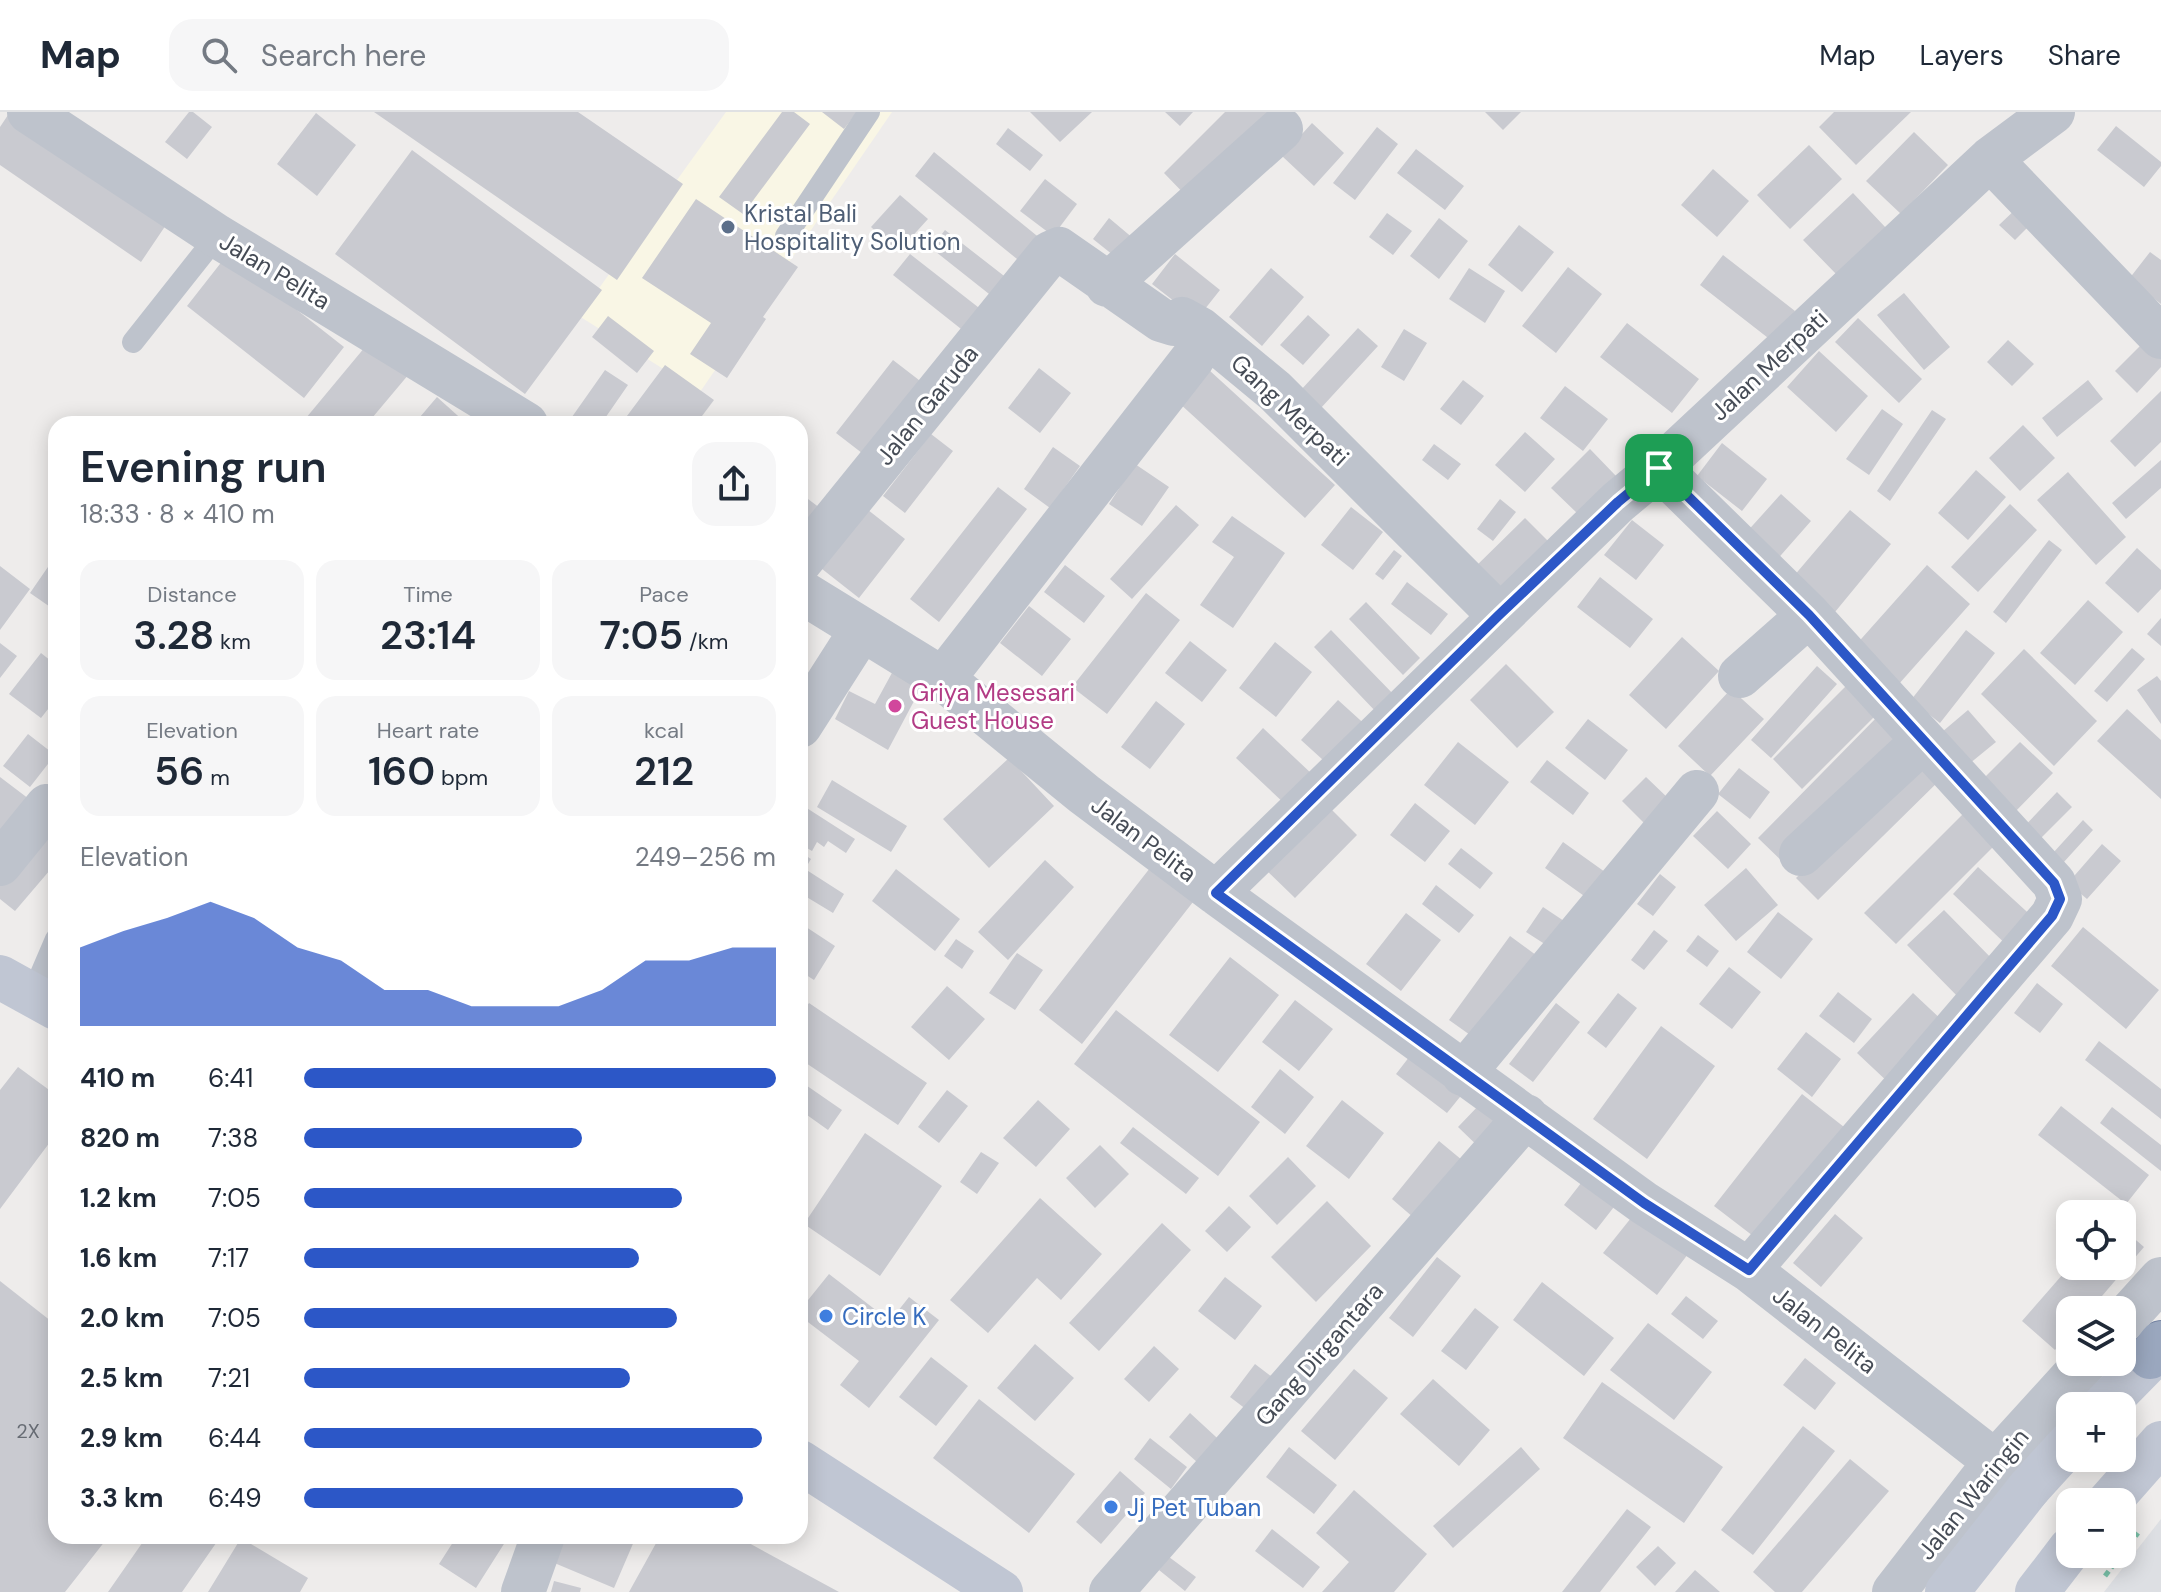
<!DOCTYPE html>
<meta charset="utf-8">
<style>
:root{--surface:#fff;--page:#f6f6f7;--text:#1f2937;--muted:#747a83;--line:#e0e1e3;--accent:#2c57c7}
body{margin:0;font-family:"DM Sans",sans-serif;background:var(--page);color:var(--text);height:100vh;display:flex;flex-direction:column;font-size:30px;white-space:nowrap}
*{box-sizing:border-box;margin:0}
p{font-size:26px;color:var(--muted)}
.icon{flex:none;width:44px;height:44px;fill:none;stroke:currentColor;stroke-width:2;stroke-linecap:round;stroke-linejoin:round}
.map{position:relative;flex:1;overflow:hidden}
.panel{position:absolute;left:48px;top:304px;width:760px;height:1128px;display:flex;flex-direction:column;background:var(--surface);border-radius:24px;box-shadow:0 4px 20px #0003}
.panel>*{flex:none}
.controls{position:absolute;left:2056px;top:1088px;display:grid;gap:16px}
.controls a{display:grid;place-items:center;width:80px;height:80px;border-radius:16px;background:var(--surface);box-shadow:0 4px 20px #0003;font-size:40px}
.pin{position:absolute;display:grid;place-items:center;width:68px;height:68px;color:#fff;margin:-34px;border-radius:16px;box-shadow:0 4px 12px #0006}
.round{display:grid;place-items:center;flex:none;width:84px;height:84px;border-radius:24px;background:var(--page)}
.overview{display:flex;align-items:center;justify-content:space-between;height:136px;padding:0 32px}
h1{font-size:44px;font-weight:600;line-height:60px}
.stats{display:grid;grid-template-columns:repeat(3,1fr);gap:12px;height:136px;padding:8px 32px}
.stats div{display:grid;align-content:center;border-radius:20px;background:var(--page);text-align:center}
.stats b{font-size:40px;font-weight:600}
.stats small{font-size:22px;font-weight:400}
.stats p{font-size:22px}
.chart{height:224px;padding:16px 32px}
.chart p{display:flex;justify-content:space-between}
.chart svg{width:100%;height:144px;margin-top:8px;fill:var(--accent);opacity:.7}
ul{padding:0 32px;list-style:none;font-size:26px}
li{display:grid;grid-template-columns:128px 96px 1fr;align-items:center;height:60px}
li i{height:20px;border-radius:10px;background:var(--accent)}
header{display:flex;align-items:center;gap:48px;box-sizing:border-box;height:112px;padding:0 40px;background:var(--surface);border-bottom:2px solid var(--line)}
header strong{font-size:38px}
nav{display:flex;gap:44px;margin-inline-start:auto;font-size:28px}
.search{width:560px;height:72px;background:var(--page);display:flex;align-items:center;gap:20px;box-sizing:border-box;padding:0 28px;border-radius:24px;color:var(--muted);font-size:30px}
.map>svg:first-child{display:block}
.commercial{fill:#f9f6e5}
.airport{fill:#dddfe3}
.building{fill:#c9cad0}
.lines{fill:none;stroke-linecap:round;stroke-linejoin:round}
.trunk-casing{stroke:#7382a1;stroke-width:46}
.path{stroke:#79c2a9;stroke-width:5;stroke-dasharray:6 4;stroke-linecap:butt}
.service{stroke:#bec3cc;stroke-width:22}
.minor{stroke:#bec3cc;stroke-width:44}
.secondary{stroke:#c0c6d3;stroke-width:44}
.trunk{stroke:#9aa7be;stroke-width:44}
.route-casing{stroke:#fff;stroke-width:16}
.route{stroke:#2c57c7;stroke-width:10}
.service-dot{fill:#5c6f8a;stroke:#fff;stroke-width:3}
.hotel-dot{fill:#d1479c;stroke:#fff;stroke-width:3}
.shop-dot{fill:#3f7fe0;stroke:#fff;stroke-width:3}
.labels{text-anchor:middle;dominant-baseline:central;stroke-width:6;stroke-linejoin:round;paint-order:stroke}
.number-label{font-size:20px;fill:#676c74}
.service-label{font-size:24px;fill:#4e5e75;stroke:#fff;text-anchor:start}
.street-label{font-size:24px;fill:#464c56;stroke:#fff}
.hotel-label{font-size:24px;fill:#b23c85;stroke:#fff;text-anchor:start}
.shop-label{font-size:24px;fill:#366cbe;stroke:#fff;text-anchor:start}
</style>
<header>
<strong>Map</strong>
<div class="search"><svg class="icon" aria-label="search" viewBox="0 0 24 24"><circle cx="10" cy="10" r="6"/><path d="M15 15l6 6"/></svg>Search here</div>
<nav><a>Map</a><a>Layers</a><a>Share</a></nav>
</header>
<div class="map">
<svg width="2161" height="1480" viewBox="0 0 2161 1480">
<rect width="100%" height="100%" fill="#eeeceb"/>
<path class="commercial" d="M726 0H892L700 280 579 204Z"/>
<path class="airport" d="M2161 1407V1480H2104Z"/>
<path class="building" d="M10 0 170 107 141 150 0 53V15Z
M189 0H193L212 15 187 47 165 30Z
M374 0H578L683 72 617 168Z
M782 0H794L810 12 743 102 719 85Z
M822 0H857L844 17Z
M1030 0H1092L1060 30Z
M1165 0H1193L1180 14Z
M1225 0H1270L1192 90 1164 61Z
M1485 0H1521L1503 18Z
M1834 0H1911L1856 53 1819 15Z
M316 1 356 33 317 84 277 52Z
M1312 11 1344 41 1314 74 1282 44Z
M2116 14 2161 50V54L2144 75 2097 38Z
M1377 15 1398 32 1355 88 1333 71Z
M1008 16 1043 43 1030 59 996 32Z
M1914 20 1948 53 1901 102 1866 69Z
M1809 33 1842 67 1790 117 1757 83Z
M1416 37 1464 74 1445 98 1397 61Z
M412 38 602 178 525 282 335 142Z
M934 40 1047 132 1028 156 915 64Z
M1713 57 1749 89 1717 125 1681 93Z
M1045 67 1077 92 1053 124 1020 99Z
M1853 81 1886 116 1837 163 1803 128Z
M900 83 928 107 898 140 871 115Z
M696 87 798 155 763 205 766 207 727 266 690 242 711 211 642 166Z
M2019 94 2034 109 2015 128 1999 113Z
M1387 101 1412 119 1393 143 1369 125Z
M1109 106 1134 127 1118 147 1093 127Z
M1439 106 1468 129 1439 167 1410 144Z
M1519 113 1554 140 1522 180 1488 153Z
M945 118 1017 174 1003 193 931 136Z
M2150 140 2161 148V192L2129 167Z
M910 142 992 206 975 228 893 163Z
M1175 142 1220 178 1197 207 1152 172Z
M227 143 344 235 304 286 187 194Z
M1723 143 1795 199 1772 229 1700 173Z
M1568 155 1602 182 1556 241 1522 214Z
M1271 156 1304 185 1262 234 1229 205Z
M1469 156 1505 179 1485 211 1449 187Z
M1904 181 1950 235 1924 258 1877 203Z
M1308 203 1330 223 1303 253 1280 233Z
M608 204 654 239 637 261 592 225Z
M1858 206 1922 267 1899 291 1835 230Z
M1627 211 1699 267 1672 301 1600 245Z
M1358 216 1378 234 1320 297 1300 279Z
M1404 217 1427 231 1404 269 1381 255Z
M2008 228 2034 252 2012 274 1987 250Z
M2146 228 2161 242V255L2137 281 2115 259Z
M370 229 409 262 367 312H301Z
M1819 239 1868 284 1836 320 1787 275Z
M893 248 928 275 871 348 836 321Z
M665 253 714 288 696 312H621Z
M1039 256 1071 281 1040 321 1008 296Z
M605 258 628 273 601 312H567Z
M1209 258 1335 373 1305 406 1178 290Z
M1463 268 1484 284 1461 313 1440 297Z
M2088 268 2103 287 2057 325 2042 306Z
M1565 274 1608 307 1583 339 1540 306Z
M2161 279V330L2135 355 2110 329Z
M437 285 467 312H414Z
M1882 297 1903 312 1869 363 1846 347Z
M1932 298 1946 307 1890 389 1877 379Z
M2023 313 2055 346 2020 379 1989 346Z
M1525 320 1555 347 1525 380 1495 353Z
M931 322 953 339 905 401 883 384Z
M1722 331 1767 367 1742 399 1697 364Z
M1434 332 1461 352 1448 368 1422 348Z
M1053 335 1080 354 1050 396 1024 377Z
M1590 337 1616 364 1578 402 1551 376Z
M2161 348V376L2126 407 2112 391Z
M1135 352 1169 375 1142 414 1109 392Z
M1976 358 2006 385 1968 428 1938 401Z
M2068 360 2126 425 2096 453 2037 388Z
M998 375 1027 397 939 510 910 487Z
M800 381 820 396 800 422Z
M1781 382 1811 409 1775 450 1744 423Z
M1500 387 1516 400 1493 429 1477 417Z
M2010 392 2037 418 1978 480 1951 455Z
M1176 393 1199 413 1132 487 1110 467Z
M863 394 905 427 859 486 817 453Z
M1351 395 1383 420 1353 458 1321 433Z
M1850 398 1891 432 1835 500 1793 465Z
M1232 404 1285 441 1233 516 1200 493 1234 445 1212 430Z
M1525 406 1549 430 1493 485 1469 461Z
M1632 408 1664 433 1636 468 1604 443Z
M2049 428 2062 438 2006 511 1993 500Z
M2137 436 2161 458V477L2138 501 2105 471Z
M1394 438 1402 444 1383 468 1375 462Z
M50 452 56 457V499L30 481Z
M1065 453 1105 484 1084 511 1044 480Z
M1927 453 1970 492 1898 573 1854 535Z
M0 454 30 477 0 518Z
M1600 465 1653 507 1630 536 1577 495Z
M1407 470 1448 502 1431 523 1391 492Z
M1146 481 1180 508 1107 602 1072 575Z
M2088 488 2123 520 2075 573 2040 541Z
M1366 490 1420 546 1403 563 1349 507Z
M1029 494 1071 527 1042 564 1000 531Z
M2161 506V534L2147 522Z
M1331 518 1397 586 1379 603 1314 535Z
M1966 518 1995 541 1940 611 1911 588Z
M1682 525 1719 559 1666 617 1629 583Z
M1190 529 1227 558 1202 590 1165 561Z
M1275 530 1312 560 1276 605 1239 576Z
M0 531 17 544 0 566Z
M2132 536 2145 547 2107 590 2094 579Z
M2024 537 2097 609 2054 654 1981 582Z
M41 541 56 553V587L41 606 9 582Z
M1506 552 1554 600 1517 636 1470 588Z
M1817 554 1837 572 1771 646 1751 628Z
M893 559 922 574 888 638 835 607 849 579 875 592Z
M2157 564 2161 569V612L2137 578Z
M1848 572 1877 602 1802 677 1773 647Z
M1731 577 1764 607 1710 664 1678 634Z
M1338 588 1370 617 1334 658 1301 628Z
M1156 589 1185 612 1150 657 1121 635Z
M2127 597 2161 628V687L2097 629Z
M1968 598 1996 630 1969 652 1942 620Z
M1883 599 1911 627 1787 754 1758 726Z
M1588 607 1628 638 1605 668 1565 636Z
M1263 616 1313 663 1286 693 1236 646Z
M28 622 55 643 30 675 3 654Z
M1458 630 1509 670 1475 713 1424 673Z
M2020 630 2053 661 2012 703 1979 671Z
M1925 638 1947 661 1818 788 1796 766Z
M1009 646 1054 694 989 756 943 707Z
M1547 648 1589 681 1573 703 1530 670Z
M1739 656 1770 680 1750 707 1718 682Z
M0 665 29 687 0 725Z
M1646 665 1670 688 1646 713 1622 689Z
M832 668 907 714 891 740 817 695Z
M2057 680 2072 695 2031 736 2017 722Z
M1323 689 1357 723 1295 786 1260 752Z
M1415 691 1450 719 1425 750 1390 723Z
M802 693 855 727 846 741 828 729 824 735 817 730 812 739 800 732Z
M1717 699 1751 732 1728 757 1693 724Z
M1966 699 1997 731 1896 832 1864 801Z
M56 700V751L15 799 0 787V765Z
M2083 708 2093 718 2063 751 2053 741Z
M1563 730 1612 765 1594 791 1545 756Z
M2102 732 2121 749 2087 787 2068 771Z
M1461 736 1493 761 1480 777 1448 752Z
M800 740 811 747 805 757 844 782 833 801 800 781Z
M1045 748 1074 775 1008 848 978 820Z
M1978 755 2038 810 2012 838 1953 782Z
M1150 756 1193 790 1082 932 1039 898Z
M1746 756 1778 793 1736 829 1704 793Z
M896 757 960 807 935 839 872 789Z
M1660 762 1676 775 1653 804 1637 792Z
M1436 773 1474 803 1459 821 1422 792Z
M1543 795 1570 813 1554 838 1526 820Z
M1944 798 2000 855 1963 890 1907 833Z
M1778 800 1813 827 1781 867 1747 840Z
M1406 801 1441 828 1401 879 1366 852Z
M800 811 835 834 814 868 800 859Z
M2083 815 2159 878 2126 917 2051 854Z
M1654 818 1668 829 1644 858 1631 848Z
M1698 823 1719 839 1707 855 1686 839Z
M1510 824 1540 846 1480 930 1449 908Z
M956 827 974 839 962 857 944 844Z
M1017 841 1043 858 1015 898 989 881Z
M1230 845 1279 883 1218 960 1169 923Z
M1729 855 1761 880 1732 917 1699 892Z
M2037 871 2063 892 2040 921 2014 901Z
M947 874 985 907 949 948 911 915Z
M1838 880 1872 907 1854 931 1819 904Z
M1618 881 1637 896 1606 936 1587 921Z
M1913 881 1945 911 1890 972 1857 941Z
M1295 888 1333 917 1299 959 1262 930Z
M809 891 927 971 898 1013 800 947V904Z
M1556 891 1580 910 1533 970 1509 952Z
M1116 898 1260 1010 1218 1064 1074 952Z
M1661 914 1715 954 1647 1047 1593 1007Z
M1806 920 1841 947 1812 985 1777 957Z
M2099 929 2161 977V1007L2085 948Z
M1413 940 1464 980 1447 1001 1396 962Z
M18 955 56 983V1022L0 1097V978Z
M1280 957 1314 985 1285 1022 1251 995Z
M800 969 842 998 828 1018 800 998Z
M947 978 968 994 939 1031 918 1015Z
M1802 982 1844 1015 1757 1127 1714 1094Z
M1038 988 1070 1017 1036 1055 1003 1026Z
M1342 988 1384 1021 1349 1067 1306 1034Z
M1482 990 1509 1016 1485 1041 1458 1015Z
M2061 994 2149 1063 2126 1092 2038 1023Z
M2112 995 2161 1033V1059L2100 1011Z
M1133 1015 1199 1066 1186 1082 1120 1031Z
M865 1021 942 1074 880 1164 804 1112Z
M1439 1029 1468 1053 1421 1112 1392 1087Z
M1100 1033 1129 1062 1095 1096 1066 1066Z
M981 1040 999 1051 977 1082 960 1070Z
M1288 1045 1316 1074 1277 1113 1249 1084Z
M1585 1066 1617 1091 1596 1118 1564 1093Z
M1040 1086 1102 1142 1061 1188 1037 1166 988 1221 950 1188Z
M1327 1089 1371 1134 1316 1190 1271 1145Z
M1229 1094 1251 1115 1227 1140 1205 1119Z
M1635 1101 1688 1142 1657 1183 1603 1141Z
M1835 1102 1863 1126 1821 1175 1793 1151Z
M1162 1111 1191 1138 1099 1239 1069 1211Z
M2122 1116 2144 1135 2090 1198H2070V1221L2055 1238 2022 1209 2070 1154H2122Z
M1437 1145 1461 1164 1413 1225 1389 1206Z
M829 1162 890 1209 909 1185 939 1208 869 1296 840 1273 859 1249 800 1204V1198Z
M1225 1165 1262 1194 1235 1228 1198 1199Z
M0 1169 56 1213V1424H109L65 1480H0Z
M1542 1170 1614 1226 1584 1264 1513 1208Z
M1686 1184 1718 1209 1703 1227 1671 1202Z
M1475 1196 1499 1215 1466 1258 1441 1239Z
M1648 1211 1712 1260 1674 1308 1610 1258Z
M1035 1232 1074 1266 1035 1309 997 1276Z
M1154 1234 1179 1257 1149 1290 1124 1267Z
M931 1245 968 1274 936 1314 899 1285Z
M1805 1246 1836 1271 1815 1298 1783 1273Z
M1255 1252 1284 1274 1259 1307 1230 1285Z
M1354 1257 1388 1286 1335 1348 1301 1319Z
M1433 1267 1490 1318 1459 1354 1400 1302Z
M1602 1270 1723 1355 1684 1411 1563 1326Z
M979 1287 1075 1362 1029 1421 933 1346Z
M1190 1301 1228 1336 1207 1359 1169 1325Z
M1803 1314 1835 1339 1753 1443 1721 1418Z
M1150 1326 1187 1355 1171 1377 1134 1347Z
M1289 1335 1337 1373 1314 1402 1266 1365Z
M1521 1335 1540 1357 1453 1436 1433 1414Z
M1850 1347 1889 1379 1802 1480H1775L1753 1460Z
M1120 1359 1145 1381 1101 1432 1076 1410Z
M1354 1378 1427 1442 1394 1480H1322L1349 1450 1316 1421Z
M1627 1397 1651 1415 1600 1480H1562Z
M1272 1417 1320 1455 1303 1476 1255 1439Z
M147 1424H221L182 1480H108Z
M457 1424H509L476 1476 439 1452Z
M563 1424H627L635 1427 614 1476 552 1450Z
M660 1424H736L839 1480H629Z
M241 1426 308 1466 300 1480H208Z
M1658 1434 1676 1451 1655 1474 1636 1455Z
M1169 1445 1196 1465 1185 1479 1159 1458Z
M1695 1458 1720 1480H1675Z
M554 1469 581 1476 580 1480H551Z"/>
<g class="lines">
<defs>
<path id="trunk" d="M2150 1245 2161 1231"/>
</defs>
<use href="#trunk" class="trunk-casing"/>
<path class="path" d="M2105 1464 2138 1421"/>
<path class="service" d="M786 124 869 0
M133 230 217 124
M32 883 56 827"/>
<path class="minor" d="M29 0 217 124 526 312
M1990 47 2161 225
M1107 173 1281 17
M1659 356 1809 503 2054 771 2060 787 2052 804 1749 1158
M800 450 1050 141 1059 137 1161 208 1174 212 1182 207 1200 217 1275 279 1499 503
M800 479 943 567 1084 682 1216 781 1644 1091 1749 1158 2029 1376
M1740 564 1809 503
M943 567 1193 246
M800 614 862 517
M1801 742 1923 629
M0 752 47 694
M1216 781 1618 390 1659 356 1990 47 2053 0
M1463 962 1697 680
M2122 1210 2161 1167
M523 1480 543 1424
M1111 1480 1526 1004
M1894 1480 1995 1350 2086 1250"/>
<path class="secondary" d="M0 865 56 896
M2104 1294 2161 1236
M800 1350 1001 1480
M2109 1390 2161 1331
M1947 1480 2029 1376 2070 1331
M2037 1480 2070 1437"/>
<use href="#trunk" class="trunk"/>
</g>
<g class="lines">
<defs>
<path id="route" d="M1659 356 1809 503 2054 771 2060 787 2052 804 1749 1158 1644 1091 1216 781 1499 503 1618 390Z"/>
</defs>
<use href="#route" class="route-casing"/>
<use href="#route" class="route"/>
</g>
<circle class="service-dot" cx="728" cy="115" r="8"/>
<circle class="hotel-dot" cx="895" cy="594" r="8"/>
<g class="shop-dot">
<circle cx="826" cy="1204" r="8"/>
<circle cx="1111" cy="1395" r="8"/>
</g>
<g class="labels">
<g class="number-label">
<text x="28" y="1319">2X</text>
</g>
<g class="service-label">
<text x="744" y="101">Kristal Bali<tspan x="744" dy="28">Hospitality Solution</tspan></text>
</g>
<g class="street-label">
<text transform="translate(275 159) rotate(31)">Jalan Pelita</text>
<text transform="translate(1769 253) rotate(-43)">Jalan Merpati</text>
<text transform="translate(927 293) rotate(-51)">Jalan Garuda</text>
<text transform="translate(1290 298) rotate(43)">Gang Merpati</text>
<text transform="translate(1144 727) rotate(37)">Jalan Pelita</text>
<text transform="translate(1825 1218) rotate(38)">Jalan Pelita</text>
<text transform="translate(1319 1242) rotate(-49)">Gang Dirgantara</text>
<text transform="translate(1973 1382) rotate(-51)">Jalan Waringin</text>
</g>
<g class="hotel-label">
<text x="911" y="580">Griya Mesesari<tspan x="911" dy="28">Guest House</tspan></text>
</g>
<g class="shop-label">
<text x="842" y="1204">Circle K</text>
<text x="1127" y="1395">Jj Pet Tuban</text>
</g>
</g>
</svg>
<div class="controls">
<a><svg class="icon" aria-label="locate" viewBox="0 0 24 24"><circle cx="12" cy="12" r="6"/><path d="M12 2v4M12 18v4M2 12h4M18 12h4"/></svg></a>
<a><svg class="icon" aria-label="layers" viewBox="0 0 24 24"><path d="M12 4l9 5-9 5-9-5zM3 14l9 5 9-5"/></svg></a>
<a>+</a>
<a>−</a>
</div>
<div class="pin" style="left:1659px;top:356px;background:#1e9e55"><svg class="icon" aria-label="arrive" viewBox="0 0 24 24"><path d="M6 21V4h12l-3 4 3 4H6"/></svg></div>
<section class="panel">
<div class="overview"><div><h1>Evening run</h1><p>18:33 · 8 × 410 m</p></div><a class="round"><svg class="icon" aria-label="share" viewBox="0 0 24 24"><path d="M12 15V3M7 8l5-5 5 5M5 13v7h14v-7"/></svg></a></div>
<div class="stats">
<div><p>Distance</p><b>3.28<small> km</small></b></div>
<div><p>Time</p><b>23:14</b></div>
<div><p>Pace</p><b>7:05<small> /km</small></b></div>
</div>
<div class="stats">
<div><p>Elevation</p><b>56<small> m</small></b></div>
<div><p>Heart rate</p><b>160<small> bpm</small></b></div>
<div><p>kcal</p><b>212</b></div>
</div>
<div class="chart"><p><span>Elevation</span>249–256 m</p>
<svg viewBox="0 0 160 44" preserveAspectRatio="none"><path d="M0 44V20L10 15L20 11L30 6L40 11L50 20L60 24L70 33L80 33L90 38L100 38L110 38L120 33L130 24L140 24L150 20L160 20V44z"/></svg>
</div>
<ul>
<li><b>410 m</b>6:41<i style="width:100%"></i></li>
<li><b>820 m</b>7:38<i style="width:59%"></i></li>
<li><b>1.2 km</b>7:05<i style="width:80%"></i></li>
<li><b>1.6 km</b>7:17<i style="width:71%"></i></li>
<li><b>2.0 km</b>7:05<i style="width:79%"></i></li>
<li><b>2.5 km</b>7:21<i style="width:69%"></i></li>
<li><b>2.9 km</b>6:44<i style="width:97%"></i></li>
<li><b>3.3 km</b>6:49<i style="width:93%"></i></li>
</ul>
</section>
</div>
